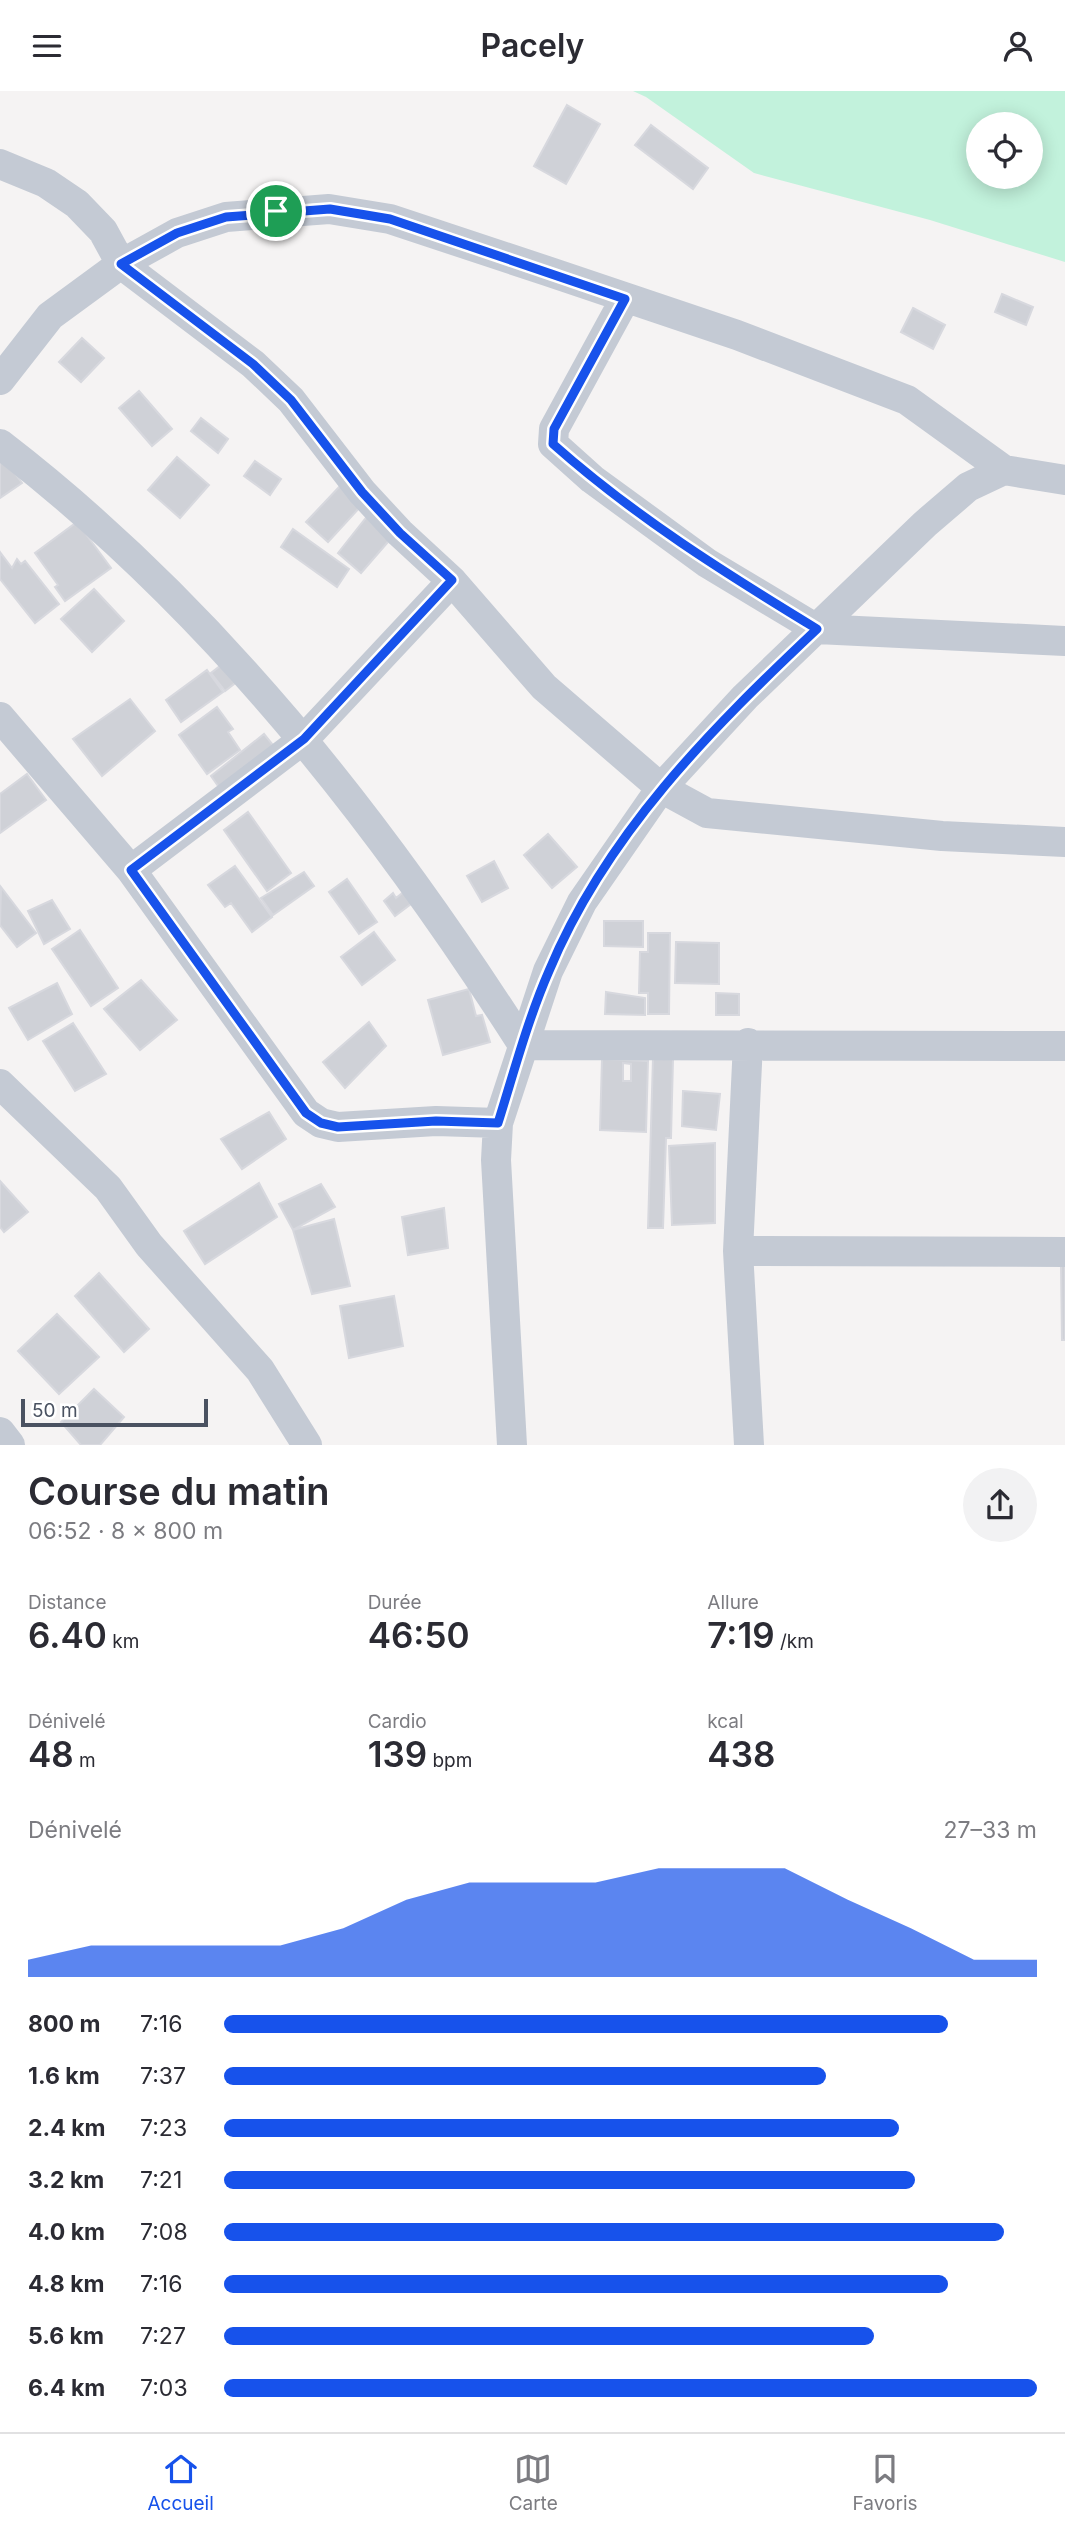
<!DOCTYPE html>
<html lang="fr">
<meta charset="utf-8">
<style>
:root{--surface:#fff;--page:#f2f2f3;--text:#2b2b33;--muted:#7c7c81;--line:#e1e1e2;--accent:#1752eb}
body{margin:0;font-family:Inter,sans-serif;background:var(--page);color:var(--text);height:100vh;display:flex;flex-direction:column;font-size:26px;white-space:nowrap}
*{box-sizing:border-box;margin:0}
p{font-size:23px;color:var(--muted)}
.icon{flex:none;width:38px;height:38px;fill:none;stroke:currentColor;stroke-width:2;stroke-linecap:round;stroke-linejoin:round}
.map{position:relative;height:1354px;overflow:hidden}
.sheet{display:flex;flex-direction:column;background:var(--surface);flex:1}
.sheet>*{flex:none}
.controls{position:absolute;left:966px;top:21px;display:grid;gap:14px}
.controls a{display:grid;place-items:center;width:77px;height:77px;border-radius:50%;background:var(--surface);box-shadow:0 4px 18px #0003;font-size:35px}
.scale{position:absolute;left:21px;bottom:18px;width:187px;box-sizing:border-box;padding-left:7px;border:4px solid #4a5261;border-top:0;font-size:19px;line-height:24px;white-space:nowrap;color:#4a5261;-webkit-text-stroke:5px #fff;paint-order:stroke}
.pin{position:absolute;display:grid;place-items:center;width:60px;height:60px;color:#fff;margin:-30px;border:4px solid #fff;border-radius:50%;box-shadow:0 2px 7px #0007}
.round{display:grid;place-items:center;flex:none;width:74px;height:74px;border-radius:37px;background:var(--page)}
.headline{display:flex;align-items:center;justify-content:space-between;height:119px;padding:0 28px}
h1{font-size:38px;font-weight:600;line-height:52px}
.figures{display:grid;grid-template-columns:repeat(3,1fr);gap:10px;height:119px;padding:7px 28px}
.figures div{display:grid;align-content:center}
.figures b{font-size:35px;font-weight:600}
.figures small{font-size:19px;font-weight:400}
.figures p{font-size:19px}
.chart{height:196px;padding:14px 28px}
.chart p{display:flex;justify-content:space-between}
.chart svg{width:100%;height:126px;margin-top:7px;fill:var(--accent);opacity:.7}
ul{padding:0 28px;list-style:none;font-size:23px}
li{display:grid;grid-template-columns:112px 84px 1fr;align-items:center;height:52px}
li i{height:18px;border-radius:9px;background:var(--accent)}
header{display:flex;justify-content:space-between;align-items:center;height:91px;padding:0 28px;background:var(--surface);font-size:32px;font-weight:600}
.tab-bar{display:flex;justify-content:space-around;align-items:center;height:98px;border-top:2px solid var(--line);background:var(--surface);font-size:19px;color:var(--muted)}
.tab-bar a{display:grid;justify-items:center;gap:4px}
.tab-bar .on{color:var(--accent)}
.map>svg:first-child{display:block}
.green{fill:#c2f2dc;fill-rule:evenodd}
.building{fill:#cfd1d7;stroke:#d7d8de;stroke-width:2;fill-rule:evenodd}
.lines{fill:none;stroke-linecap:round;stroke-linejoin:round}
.minor{stroke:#c4cad4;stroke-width:30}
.route-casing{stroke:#fff;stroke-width:14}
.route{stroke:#1752eb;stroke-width:9}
</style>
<header><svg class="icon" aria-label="menu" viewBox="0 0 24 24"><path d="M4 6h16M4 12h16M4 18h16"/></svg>Pacely<svg class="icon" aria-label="person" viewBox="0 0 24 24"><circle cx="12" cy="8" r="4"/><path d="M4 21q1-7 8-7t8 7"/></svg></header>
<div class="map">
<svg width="1065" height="1354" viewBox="0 0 1065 1354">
<rect width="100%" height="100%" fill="#f5f3f3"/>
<path class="green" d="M633 0H1065V171L930 129 754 82 646 6ZM978 33H1031V86H978Z"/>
<path class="building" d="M567 14 600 33 566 93 534 75Z
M651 34 708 77 693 98 635 54Z
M1002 203 1033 216 1026 234 995 221Z
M913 217 945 234 933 258 901 241Z
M82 247 104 267 81 291 59 271Z
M139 300 172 338 152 355 119 317Z
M201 327 228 348 218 362 191 340Z
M0 362 22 392 0 407Z
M177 366 209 394 180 427 148 399Z
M255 370 281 388 270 404 244 385Z
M341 394 362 414 328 451 306 431Z
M369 423 394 444 361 482 338 462Z
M77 431 111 477 65 510 55 496 58 494 35 462Z
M293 438 349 478 337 496 281 456Z
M0 461 12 477 17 468 21 473 25 470 59 513 35 532 0 488Z
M94 498 124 530 92 561 61 528Z
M229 568 243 586 225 600 211 582Z
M207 579 223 601 181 631 166 609Z
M130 608 155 640 102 685 73 648Z
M217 616 233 638 228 641 240 659 207 683 179 644Z
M264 643 277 659 223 702 211 685Z
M27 683 46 709 0 742V703Z
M248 721 291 782 267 800 224 739Z
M548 743 577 776 552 797 524 764Z
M494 770 508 797 482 811 467 785Z
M235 775 272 826 252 841 231 812 225 816 208 794Z
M304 781 314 795 273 824 261 807Z
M347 788 377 831 359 843 329 801Z
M411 795 419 807 395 825 384 810 393 802 396 807Z
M1 796 36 842 17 856 0 834Z
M52 809 70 838 44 853 28 820Z
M604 830H643V856L604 855Z
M80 839 118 897 91 915 52 858Z
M374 841 395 869 362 894 341 866Z
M648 842H670L669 923H648V902H639L640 861H648Z
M676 851 719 852V893L675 892Z
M141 889 177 929 140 959 104 918Z
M57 892 72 923 28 949 9 917Z
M469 898 476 925 482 924 490 951 443 964 428 909Z
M606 901 645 907V924L605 923Z
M716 902 739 903V924H716Z
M369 931 386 955 345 997 323 971Z
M73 932 106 983 75 1000 43 950Z
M653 967 673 968 671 1047H666L663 1137H648Z
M602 968 648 970 646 1041 600 1039ZM623 972 631 973V990H623Z
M683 1000 720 1003 716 1039 682 1035Z
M269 1021 286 1048 242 1078 221 1048Z
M715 1052V1132L672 1134 669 1055Z
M0 1090 28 1121 4 1141 0 1136Z
M259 1092 277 1126 205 1173 184 1140Z
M321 1093 335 1116 293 1139 279 1113Z
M444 1117 448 1157 408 1164 402 1126Z
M334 1128 350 1195 312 1203 293 1139Z
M1061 1174H1065V1249H1062Z
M99 1182 149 1238 124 1261 75 1205Z
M394 1205 403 1255 349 1267 340 1215Z
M57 1223 99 1266 59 1303 18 1260Z
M94 1298 124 1326 100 1354H81L61 1331Z"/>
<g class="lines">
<path class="minor" d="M0 73 46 92 77 113 103 140 121 173 253 273 291 309 362 401 400 442 452 490 544 596 661 697 707 722 942 745 1065 751
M625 208 554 338 553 353 592 388 707 472 817 538 1065 550
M0 289 50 225 121 173 177 142 226 126 329 118 390 128 547 180 737 244 907 309 1004 379
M0 353C212 516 379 729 523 954L1065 955
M0 626 131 779 306 1022 321 1032 338 1036 436 1030 498 1032
M131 779 304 648 452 490
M748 952 738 1160 749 1354
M0 993 108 1097 149 1154 260 1279 307 1354
M738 1160 1065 1161
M0 1341 10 1354
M512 1354 496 1069 498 1032 548 880 582 811 661 697 745 606 925 433 968 396 1004 379 1065 389"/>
</g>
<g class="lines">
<defs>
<path id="route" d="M330 118 390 128 625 208 554 338 553 353C634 425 725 482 817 538 711 638 606 743 549 880 528 928 514 981 498 1032L436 1030 338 1036 321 1032 306 1022 131 779 304 648 452 489 400 442 362 401 291 309 253 273 121 173 177 142 226 126Z"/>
</defs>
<use href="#route" class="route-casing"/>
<use href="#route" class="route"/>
</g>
</svg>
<div class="controls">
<a><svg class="icon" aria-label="locate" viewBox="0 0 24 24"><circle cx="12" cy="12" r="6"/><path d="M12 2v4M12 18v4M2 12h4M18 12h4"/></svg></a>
</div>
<div class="scale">50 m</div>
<div class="pin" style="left:276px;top:120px;background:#1e9e55"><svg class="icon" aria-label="arrive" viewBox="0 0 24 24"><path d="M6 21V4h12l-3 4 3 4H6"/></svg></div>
</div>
<section class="sheet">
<div class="headline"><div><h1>Course du matin</h1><p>06:52 · 8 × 800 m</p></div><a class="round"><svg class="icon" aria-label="share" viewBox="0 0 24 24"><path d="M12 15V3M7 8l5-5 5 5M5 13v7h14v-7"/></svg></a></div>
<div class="figures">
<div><p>Distance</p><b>6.40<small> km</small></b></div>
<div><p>Durée</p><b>46:50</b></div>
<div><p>Allure</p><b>7:19<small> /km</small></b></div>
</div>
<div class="figures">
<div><p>Dénivelé</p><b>48<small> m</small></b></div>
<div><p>Cardio</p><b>139<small> bpm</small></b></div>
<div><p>kcal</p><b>438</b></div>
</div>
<div class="chart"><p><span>Dénivelé</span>27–33 m</p>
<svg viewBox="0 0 160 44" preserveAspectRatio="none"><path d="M0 44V38L10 33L20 33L30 33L40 33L50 27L60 17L70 11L80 11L90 11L100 6L110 6L120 6L130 17L140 27L150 38L160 38V44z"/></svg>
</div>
<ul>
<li><b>800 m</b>7:16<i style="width:89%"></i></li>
<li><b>1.6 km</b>7:37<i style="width:74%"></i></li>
<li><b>2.4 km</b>7:23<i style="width:83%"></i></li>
<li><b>3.2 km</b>7:21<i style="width:85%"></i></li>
<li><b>4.0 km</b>7:08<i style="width:96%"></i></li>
<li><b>4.8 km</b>7:16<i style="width:89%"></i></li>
<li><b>5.6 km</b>7:27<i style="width:80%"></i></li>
<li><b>6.4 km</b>7:03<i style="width:100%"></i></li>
</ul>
</section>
<nav class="tab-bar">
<a class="on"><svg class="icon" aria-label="home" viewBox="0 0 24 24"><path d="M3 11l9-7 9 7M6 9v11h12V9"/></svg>Accueil</a>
<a><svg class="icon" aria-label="map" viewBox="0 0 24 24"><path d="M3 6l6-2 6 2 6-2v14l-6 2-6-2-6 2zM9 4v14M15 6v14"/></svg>Carte</a>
<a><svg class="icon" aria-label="saved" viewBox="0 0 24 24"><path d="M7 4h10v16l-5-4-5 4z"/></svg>Favoris</a>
</nav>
